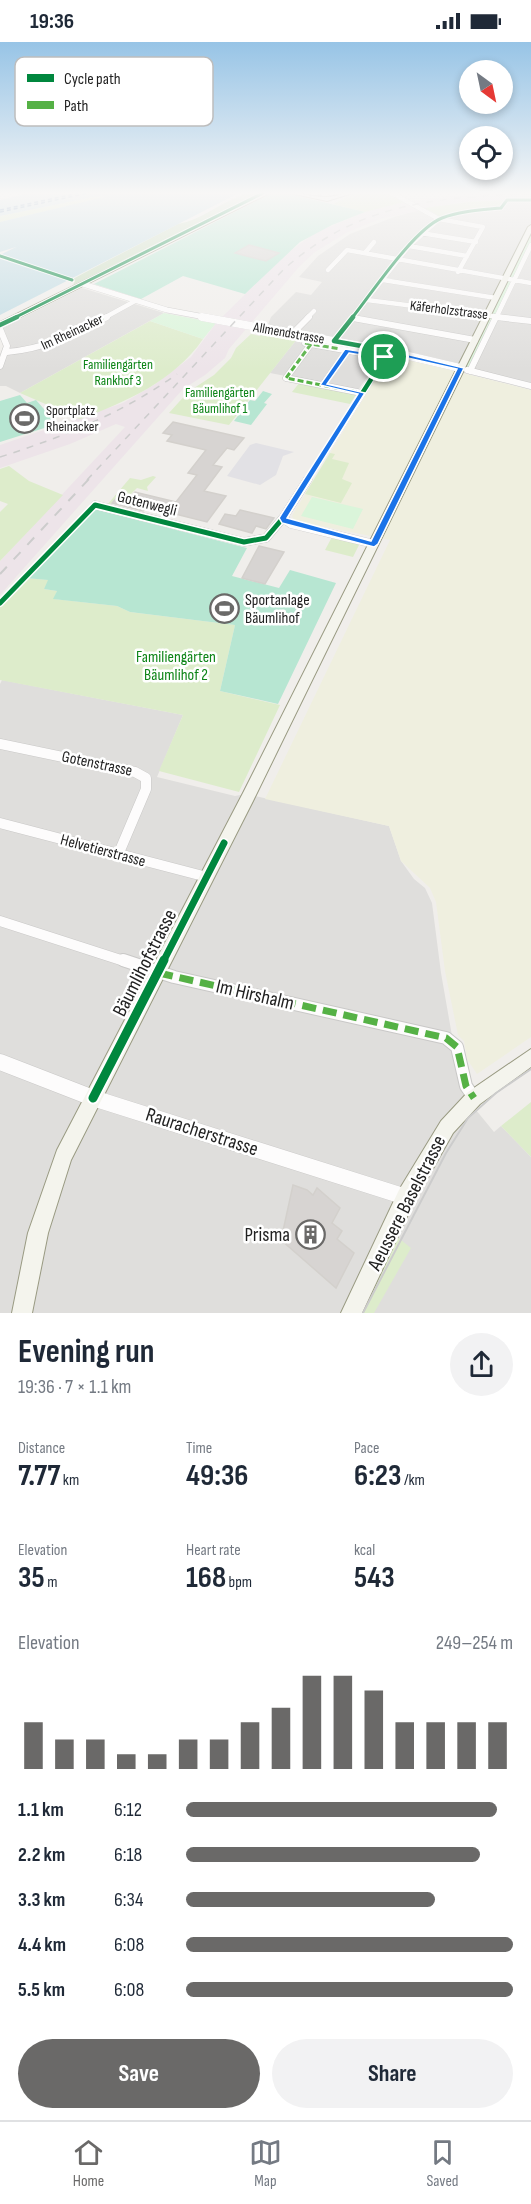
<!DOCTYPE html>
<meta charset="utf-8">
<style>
:root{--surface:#fff;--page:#f2f2f3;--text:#1f2937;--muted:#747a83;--line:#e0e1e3;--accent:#6a6968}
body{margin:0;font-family:"Sofia Sans Condensed",sans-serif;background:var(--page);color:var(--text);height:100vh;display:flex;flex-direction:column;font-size:22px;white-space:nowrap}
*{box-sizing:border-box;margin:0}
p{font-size:20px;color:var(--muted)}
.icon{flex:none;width:33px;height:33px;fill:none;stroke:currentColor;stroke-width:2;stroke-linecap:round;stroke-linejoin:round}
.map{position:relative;height:1271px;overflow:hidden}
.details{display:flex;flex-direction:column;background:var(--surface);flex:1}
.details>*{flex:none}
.needle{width:39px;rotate:147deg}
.tools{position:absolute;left:459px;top:18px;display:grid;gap:12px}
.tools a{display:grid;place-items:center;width:54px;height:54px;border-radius:50%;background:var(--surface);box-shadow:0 3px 9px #0003;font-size:30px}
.pin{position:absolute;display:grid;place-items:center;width:51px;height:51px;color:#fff;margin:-26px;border:3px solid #fff;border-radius:50%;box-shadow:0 2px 6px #0007}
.round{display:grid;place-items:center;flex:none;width:63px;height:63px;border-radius:32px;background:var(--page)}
.summary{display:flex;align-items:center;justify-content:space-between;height:102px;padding:0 18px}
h1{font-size:33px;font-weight:700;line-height:45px}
.metrics{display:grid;grid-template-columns:repeat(3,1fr);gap:9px;height:102px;padding:6px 18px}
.metrics div{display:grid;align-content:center}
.metrics b{font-size:30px;font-weight:700}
.metrics small{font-size:16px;font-weight:400}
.metrics p{font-size:16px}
.chart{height:168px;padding:12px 18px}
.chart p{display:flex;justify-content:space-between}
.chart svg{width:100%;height:108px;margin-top:6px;stroke:var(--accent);stroke-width:6}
.primary-button{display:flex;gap:12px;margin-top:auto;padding:12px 18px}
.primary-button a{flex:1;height:69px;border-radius:36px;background:var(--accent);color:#fff;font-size:24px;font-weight:700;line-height:69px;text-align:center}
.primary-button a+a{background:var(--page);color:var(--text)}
ul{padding:0 18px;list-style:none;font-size:20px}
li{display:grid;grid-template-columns:96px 72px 1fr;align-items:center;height:45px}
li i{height:15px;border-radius:8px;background:var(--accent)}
.status{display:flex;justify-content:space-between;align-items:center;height:42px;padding:0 30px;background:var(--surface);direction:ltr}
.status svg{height:16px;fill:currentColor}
.tabs{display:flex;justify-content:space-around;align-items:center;height:84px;border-top:2px solid var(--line);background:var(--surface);font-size:16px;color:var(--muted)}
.tabs a{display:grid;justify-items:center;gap:3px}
.tabs .current{color:var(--accent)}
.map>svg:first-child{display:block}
.residential{fill:#dfdedc}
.industrial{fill:#ede4e9}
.farmland{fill:#efefdf}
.grass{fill:#ddeccb}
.forest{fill:#cbdec1}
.park{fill:#daf5da}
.pitch{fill:#b7e6d2}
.plaza{fill:#e2e1e5}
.water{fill:#bfdbe3}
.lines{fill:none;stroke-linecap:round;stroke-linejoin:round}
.ferry{stroke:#4a7aab;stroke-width:1.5;stroke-dasharray:4 3;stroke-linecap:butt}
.building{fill:#d7d4d2;stroke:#d3d0cc;stroke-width:1.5}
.minor-far4-casing{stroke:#c9c8c7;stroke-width:5}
.minor-far3-casing{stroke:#c9c8c7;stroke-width:7}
.minor-far2-casing{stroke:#c9c8c7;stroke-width:9}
.minor-far1-casing{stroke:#c9c8c7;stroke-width:11}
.minor-casing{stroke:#c9c8c7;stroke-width:14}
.tertiary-far2-casing{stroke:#c9c8c7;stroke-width:6}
.tertiary-far1-casing{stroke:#c9c8c7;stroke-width:8}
.tertiary-casing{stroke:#c9c8c7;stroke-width:17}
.secondary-casing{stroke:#999a82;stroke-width:2}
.minor-far4{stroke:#fdfcfc;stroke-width:4.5}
.minor-far3{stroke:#fdfcfc;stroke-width:6}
.minor-far2{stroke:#fdfcfc;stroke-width:8}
.minor-far1{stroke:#fdfcfc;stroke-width:10}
.minor{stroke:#fdfcfc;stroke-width:12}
.tertiary-far2{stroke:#fdfcfc;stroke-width:5}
.tertiary-far1{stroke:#fdfcfc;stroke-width:8}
.tertiary{stroke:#fdfcfc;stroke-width:16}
.secondary{fill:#f4f4ed;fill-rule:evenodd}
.tram{stroke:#ccc;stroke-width:2}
.rail-far1{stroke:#ccc;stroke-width:1.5;stroke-dasharray:7 7;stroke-linecap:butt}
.rail{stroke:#ccc;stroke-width:2;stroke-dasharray:10 10;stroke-linecap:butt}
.quiet-far1{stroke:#55b145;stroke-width:3;stroke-dasharray:6 3;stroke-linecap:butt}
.quiet{stroke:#55b145;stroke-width:7;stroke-dasharray:14 7;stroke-linecap:butt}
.cycleway-far4-casing{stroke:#fff;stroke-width:5}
.cycleway-far3-casing{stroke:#fff;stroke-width:7}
.cycleway-far2-casing{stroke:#fff;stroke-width:8}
.cycleway-far1-casing{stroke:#fff;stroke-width:10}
.cycleway-casing{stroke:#fff;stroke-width:13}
.cycleway-far4{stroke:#00873e;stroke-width:3}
.cycleway-far3{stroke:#00873e;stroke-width:4.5}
.cycleway-far2{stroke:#00873e;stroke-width:5}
.cycleway-far1{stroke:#00873e;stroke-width:7}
.cycleway{stroke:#00873e;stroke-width:9}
.route{fill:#1a73e8;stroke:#fff;stroke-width:1.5;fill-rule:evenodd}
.labels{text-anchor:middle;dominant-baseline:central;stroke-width:5;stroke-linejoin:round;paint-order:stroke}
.far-street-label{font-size:14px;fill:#222;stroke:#fff}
.far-park-label{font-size:14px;fill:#0c8416;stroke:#fff}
.far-poi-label{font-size:14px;fill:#222;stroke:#fff;text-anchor:start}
.street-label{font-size:16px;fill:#222;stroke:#fff}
.poi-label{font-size:16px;fill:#222;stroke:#fff;text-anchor:start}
.park-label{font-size:16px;fill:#0c8416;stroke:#fff}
.near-street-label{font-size:20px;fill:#222;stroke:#fff}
.near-poi-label{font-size:20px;fill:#222;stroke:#fff;text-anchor:end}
.key{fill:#fff;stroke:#bdbdbd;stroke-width:1.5}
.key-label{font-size:16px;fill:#222}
</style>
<div class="status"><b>19:36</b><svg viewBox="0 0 49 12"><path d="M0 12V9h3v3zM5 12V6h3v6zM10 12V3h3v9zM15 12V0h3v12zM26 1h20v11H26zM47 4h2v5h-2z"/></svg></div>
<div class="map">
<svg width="531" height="1271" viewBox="0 0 531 1271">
<rect width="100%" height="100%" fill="#f0eeeb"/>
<path class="residential" d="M511 156H531V342L432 317 384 312 358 348 270 331 301 292 267 285 271 275 296 250 311 253 322 240 299 235 318 214 350 192 394 175 419 168 443 176 470 170 501 167Z
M82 246 164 271 20 351 6 344H0V312L3 305 0 287Z
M2 638 183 673 157 735 235 754 246 752 389 784 401 819 414 837 425 846 432 861 441 931 462 1051 494 1090 501 1084 531 1115V1271H0V642Z"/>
<path class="industrial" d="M485 150H531V156L459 160 380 177 348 190 315 210 299 225 229 307 225 316 205 333 183 347 0 553V519L125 385 116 382 70 402 0 426V403L123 361 154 343 191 315 216 281 286 212 315 191 365 170 397 161Z"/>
<path class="farmland" d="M390 313 531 348V995L477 1032 467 1017 464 999 458 993 445 929 436 860 430 846 401 819 389 784 265 757 390 498 296 479 292 475 293 472Z"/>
<path class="grass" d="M357 150H386L404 160 365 170 333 162Z
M110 154 0 180V174L93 155Z
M505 158 499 165 470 169 441 175 425 166 469 160Z
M150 279 203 297C174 339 126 360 80 377L20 351Z
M263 290 297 297 229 383 169 371 188 350 214 333 231 316 236 306 251 292 260 294Z
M300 340 357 351 350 362 292 350Z
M330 411 335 412 332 417 349 421 342 437 352 441 341 461 305 452Z
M9 424 29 439 63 453 0 519V470L8 462 0 459V427Z
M153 434 156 435 147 445 148 449 137 446 129 454 119 452 108 465 107 463 130 436 141 438Z
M332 495 360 501 353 515 325 508Z
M25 536 49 538 44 547 57 549 54 557 117 564 130 570 235 583 220 649 280 663 239 750 159 729 183 673 0 638V565Z
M531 1060V1115L501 1084Z
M396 1194 411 1206 374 1271H359Z"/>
<path class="forest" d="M244 150H261L73 243 75 239 73 237 84 231 178 182C202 178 217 162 241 154Z"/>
<path class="park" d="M531 187V203L470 329 460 326Z
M164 271 216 281 203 297 150 279Z
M312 455 363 467 353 487 301 474Z"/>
<path class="pitch" d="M272 151 289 152 365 170 332 183 300 200 245 252 183 234 141 257 94 242Z
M263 349 272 352 264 361 267 362 251 383 234 379 250 358 255 359Z
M20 353 27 361 36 358 57 382 0 400V359Z
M94 467 247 506 232 534 279 546 290 528 336 541 278 662 220 649 235 583 130 570 117 564 53 557 57 549 44 547 48 538 25 536Z"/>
<path class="plaza" d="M256 401 294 410 283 414 276 433 260 443 227 434 250 403Z"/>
<path class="water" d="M34 150H241L0 273V213L16 205 0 210V180L108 154 93 155 0 174V158Z"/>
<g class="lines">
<path class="ferry" d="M0 168 83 150
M0 170 93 150"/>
</g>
<path class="building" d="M249 203 279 211 266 219 235 211Z
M173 380 244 396 234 408 227 406 213 423 222 425 204 449 226 454 207 480 147 465 143 469 112 461 119 453 130 456 135 450 176 460 197 433 188 431 206 408 167 399 172 393 163 391Z
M240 468 274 476 266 487 256 484 252 491 219 482 225 472 236 474Z
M259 504 284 510 265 542 242 536Z
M293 1143 307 1148 313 1153 317 1146 340 1166 332 1181 342 1189 337 1197 354 1211 336 1246 281 1198Z"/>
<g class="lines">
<defs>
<path id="minor-far4" d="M390 150 439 177 483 185 458 230
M313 151 320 150
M421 191 476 200
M409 204 467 214
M365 211 374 200
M328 228 347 208 531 241
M383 238 496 256
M367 258 508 276
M104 276 135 259
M307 276 314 269
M352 276 409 204 439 177
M496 276 531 203"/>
<path id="minor-far3" d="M496 275 531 279
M353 276 475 298
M0 287 7 304 0 324
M293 291 309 275
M334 299 353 275
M305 301 384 315
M311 302 286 336 362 351
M7 310C44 307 75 292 107 275
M467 328 531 344
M470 329 496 275
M323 343 347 309
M307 438 389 309"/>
<path id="minor-far2" d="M95 463 244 500 266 496 283 476 308 437
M283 476 291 482 374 502"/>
<path id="minor-far1" d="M0 702 135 730 146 736V747L118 813
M0 781 207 835
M0 879 127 920"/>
<path id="minor" d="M123 918 174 935 446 996 457 1005 466 1044 474 1056"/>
<path id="tertiary-far2" d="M83 242 167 268 210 276"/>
<path id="tertiary-far1" d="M202 275 383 308 460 326"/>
<path id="tertiary" d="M0 1020 93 1056 406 1155"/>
<path id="secondary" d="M265 150H272L0 285V280Z
M285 150C299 150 312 155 326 155 336 155 345 150 356 150L327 159Z
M531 183V191L253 759 71 1118 48 1191 32 1271H12L28 1191 57 1108 243 751 528 185Z
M531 1007V1025L480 1062 453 1091 413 1162 362 1271H341L399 1148 441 1079 468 1050Z"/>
</defs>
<use href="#minor-far4" class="minor-far4-casing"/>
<use href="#minor-far3" class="minor-far3-casing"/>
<use href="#minor-far2" class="minor-far2-casing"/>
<use href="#minor-far1" class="minor-far1-casing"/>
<use href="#minor" class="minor-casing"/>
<use href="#tertiary-far2" class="tertiary-far2-casing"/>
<use href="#tertiary-far1" class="tertiary-far1-casing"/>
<use href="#tertiary" class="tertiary-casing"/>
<use href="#secondary" class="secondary-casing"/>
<use href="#minor-far4" class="minor-far4"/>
<use href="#minor-far3" class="minor-far3"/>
<use href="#minor-far2" class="minor-far2"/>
<use href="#minor-far1" class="minor-far1"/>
<use href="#minor" class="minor"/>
<use href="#tertiary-far2" class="tertiary-far2"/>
<use href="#tertiary-far1" class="tertiary-far1"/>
<use href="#tertiary" class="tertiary"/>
<use href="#secondary" class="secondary"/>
<path class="tram" d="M363 1271 446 1111 468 1076 496 1051 531 1027"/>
<path class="rail-far1" d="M0 415C63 395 123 371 177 332
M87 438 284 227C359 161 435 155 531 152"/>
<path class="rail" d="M0 532 89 437"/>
<path class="quiet-far1" d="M305 301 340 307
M311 302 286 336 362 351 360 353
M44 305 103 276
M323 343 347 309"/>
<path class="quiet" d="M159 931 446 996 457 1005 466 1044 474 1056"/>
<defs>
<path id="cycleway-far4" d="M0 214 72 238
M14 276 265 150
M352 276C372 251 414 187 442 176 460 169 481 168 501 166L507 158H531"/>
<path id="cycleway-far3" d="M0 283 17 275
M307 438 389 309 334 299 353 275"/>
<path id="cycleway-far2" d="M0 561 95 463 244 500 266 496 283 476 308 437"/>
<path id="cycleway-far1" d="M163 920 224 801"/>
<path id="cycleway" d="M93 1056 164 918"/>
</defs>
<use href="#cycleway-far4" class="cycleway-far4-casing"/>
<use href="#cycleway-far3" class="cycleway-far3-casing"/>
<use href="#cycleway-far2" class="cycleway-far2-casing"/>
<use href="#cycleway-far1" class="cycleway-far1-casing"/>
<use href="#cycleway" class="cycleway-casing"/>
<use href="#cycleway-far4" class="cycleway-far4"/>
<use href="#cycleway-far3" class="cycleway-far3"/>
<use href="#cycleway-far2" class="cycleway-far2"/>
<use href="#cycleway-far1" class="cycleway-far1"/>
<use href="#cycleway" class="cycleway"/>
</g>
<linearGradient id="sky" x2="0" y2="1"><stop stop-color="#97c4e6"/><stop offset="0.46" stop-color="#f8f7f6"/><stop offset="1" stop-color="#f8f7f6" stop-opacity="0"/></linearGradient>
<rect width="531" height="328" fill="url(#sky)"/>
<path class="route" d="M345 307 382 313 389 308 464 326 378 502 374 505 282 481 279 476 358 352 320 343ZM349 311 384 317 390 312 457 327 371 499 287 476 365 351 327 342Z"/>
<defs>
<symbol id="stadium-ring" viewBox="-11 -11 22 22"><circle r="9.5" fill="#fff" stroke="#6a6968" stroke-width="1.5"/><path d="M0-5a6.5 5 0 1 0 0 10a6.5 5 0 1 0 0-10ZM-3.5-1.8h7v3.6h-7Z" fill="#6a6968"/></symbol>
<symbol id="building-ring" viewBox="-11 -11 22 22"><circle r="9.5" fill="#fff" stroke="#6a6968" stroke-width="1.5"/><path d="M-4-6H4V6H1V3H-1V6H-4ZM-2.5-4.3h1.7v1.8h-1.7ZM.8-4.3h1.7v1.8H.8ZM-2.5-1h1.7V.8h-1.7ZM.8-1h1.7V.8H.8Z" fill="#6a6968"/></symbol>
</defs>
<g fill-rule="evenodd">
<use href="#stadium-ring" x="8" y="360" width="33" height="33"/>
<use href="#stadium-ring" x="208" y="550" width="33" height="33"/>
<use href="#building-ring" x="294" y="1176" width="33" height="33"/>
</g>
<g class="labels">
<g class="far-street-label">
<text transform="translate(449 268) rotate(7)">Käferholzstrasse</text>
<text transform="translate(72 290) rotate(-25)">Im Rheinacker</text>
<text transform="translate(289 291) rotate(10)">Allmendstrasse</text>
</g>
<g class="far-park-label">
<text x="118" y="322">Familiengärten<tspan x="118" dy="16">Rankhof 3</tspan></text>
<text x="220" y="350">Familiengärten<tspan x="220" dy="16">Bäumlihof 1</tspan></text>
</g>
<g class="far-poi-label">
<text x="46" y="368">Sportplatz<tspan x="46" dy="16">Rheinacker</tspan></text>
</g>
<g class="street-label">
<text transform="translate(147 462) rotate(14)">Gotenwegli</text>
<text transform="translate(97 722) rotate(12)">Gotenstrasse</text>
<text transform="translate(103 809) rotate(15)">Helvetierstrasse</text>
</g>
<g class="poi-label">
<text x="245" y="558">Sportanlage<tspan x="245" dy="18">Bäumlihof</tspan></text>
</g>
<g class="park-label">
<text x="176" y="615">Familiengärten<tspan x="176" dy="18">Bäumlihof 2</tspan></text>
</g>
<g class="near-street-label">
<text transform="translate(145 921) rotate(-63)">Bäumlihofstrasse</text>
<text transform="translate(255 953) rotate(13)">Im Hirshalm</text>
<text transform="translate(202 1090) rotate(18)">Rauracherstrasse</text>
<text transform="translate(407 1161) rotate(-63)">Aeussere Baselstrasse</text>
</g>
<g class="near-poi-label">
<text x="290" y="1193">Prisma</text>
</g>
</g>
<rect x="15" y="15" width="198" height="69" rx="9" class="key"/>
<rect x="27" y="32" width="27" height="8" fill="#00873e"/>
<rect x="27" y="59" width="27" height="8" fill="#55b145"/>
<g class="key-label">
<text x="64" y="42">Cycle path</text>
<text x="64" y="69">Path</text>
</g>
</svg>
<div class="tools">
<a><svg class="needle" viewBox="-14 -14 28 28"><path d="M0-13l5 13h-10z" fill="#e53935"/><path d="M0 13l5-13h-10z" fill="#747a83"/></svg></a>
<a><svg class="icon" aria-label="locate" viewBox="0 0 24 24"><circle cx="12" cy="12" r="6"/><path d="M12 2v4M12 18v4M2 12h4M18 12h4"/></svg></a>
</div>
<div class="pin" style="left:384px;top:315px;background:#1e9e55"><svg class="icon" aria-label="arrive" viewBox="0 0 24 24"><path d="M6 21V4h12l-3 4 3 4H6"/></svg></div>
</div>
<section class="details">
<div class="summary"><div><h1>Evening run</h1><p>19:36 · 7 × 1.1 km</p></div><a class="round"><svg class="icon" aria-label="share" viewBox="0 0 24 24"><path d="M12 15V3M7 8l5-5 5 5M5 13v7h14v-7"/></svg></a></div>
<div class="metrics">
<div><p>Distance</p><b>7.77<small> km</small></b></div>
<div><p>Time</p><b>49:36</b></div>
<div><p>Pace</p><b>6:23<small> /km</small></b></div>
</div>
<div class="metrics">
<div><p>Elevation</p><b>35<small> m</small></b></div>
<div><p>Heart rate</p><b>168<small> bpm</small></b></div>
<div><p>kcal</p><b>543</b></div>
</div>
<div class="chart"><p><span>Elevation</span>249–254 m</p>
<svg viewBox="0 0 160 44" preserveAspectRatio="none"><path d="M5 44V25M15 44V32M25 44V32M35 44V38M45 44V38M55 44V32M65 44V32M75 44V25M85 44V19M95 44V6M105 44V6M115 44V12M125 44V25M135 44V25M145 44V25M155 44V25"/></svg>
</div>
<ul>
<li><b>1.1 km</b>6:12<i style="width:95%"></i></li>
<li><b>2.2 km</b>6:18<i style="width:90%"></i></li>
<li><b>3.3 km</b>6:34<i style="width:76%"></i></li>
<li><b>4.4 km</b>6:08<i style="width:100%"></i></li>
<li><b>5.5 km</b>6:08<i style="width:100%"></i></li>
</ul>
<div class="primary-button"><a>Save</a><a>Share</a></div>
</section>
<nav class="tabs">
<a class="current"><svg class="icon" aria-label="home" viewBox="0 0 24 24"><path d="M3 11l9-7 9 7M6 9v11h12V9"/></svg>Home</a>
<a><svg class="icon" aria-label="map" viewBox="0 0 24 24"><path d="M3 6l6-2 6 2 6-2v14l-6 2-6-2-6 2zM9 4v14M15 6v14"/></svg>Map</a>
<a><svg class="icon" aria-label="saved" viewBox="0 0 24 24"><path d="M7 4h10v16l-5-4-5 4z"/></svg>Saved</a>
</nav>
